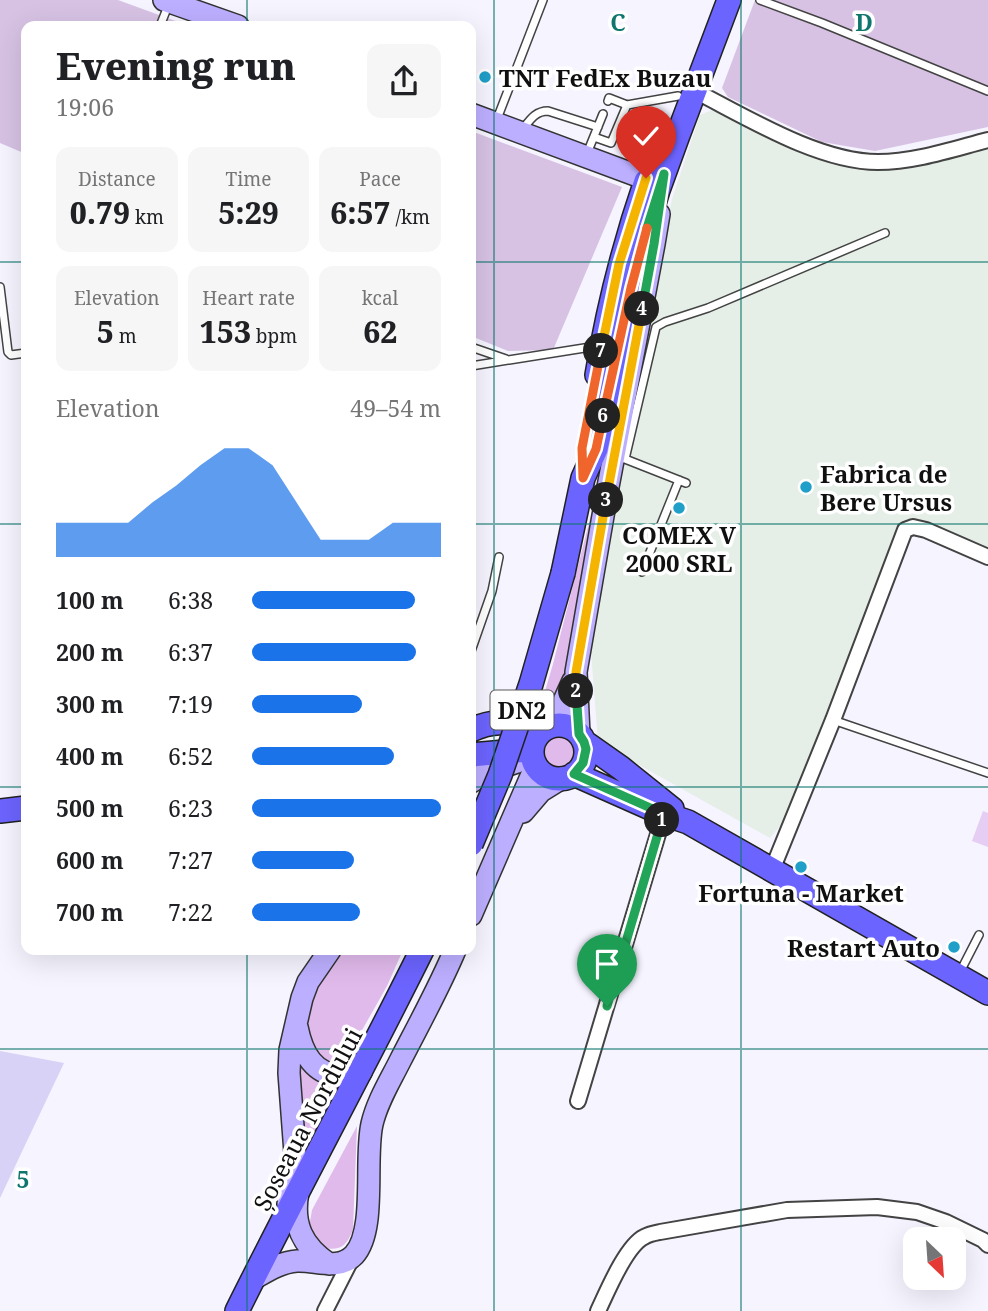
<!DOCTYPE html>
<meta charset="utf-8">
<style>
:root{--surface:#fff;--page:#f6f6f6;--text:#202124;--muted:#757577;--accent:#1a73e8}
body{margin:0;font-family:"Noto Serif",serif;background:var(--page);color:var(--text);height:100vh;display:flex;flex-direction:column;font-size:26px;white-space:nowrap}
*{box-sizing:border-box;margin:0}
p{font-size:23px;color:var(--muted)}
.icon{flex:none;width:38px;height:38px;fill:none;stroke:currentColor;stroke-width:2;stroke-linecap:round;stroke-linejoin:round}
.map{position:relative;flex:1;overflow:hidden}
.details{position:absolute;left:21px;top:21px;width:455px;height:934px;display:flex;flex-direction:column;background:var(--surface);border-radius:14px;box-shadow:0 7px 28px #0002}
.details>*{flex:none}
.needle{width:46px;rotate:155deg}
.buttons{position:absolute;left:903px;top:1227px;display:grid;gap:14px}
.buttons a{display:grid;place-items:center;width:63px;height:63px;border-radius:14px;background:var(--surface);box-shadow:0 7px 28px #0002;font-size:35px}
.pin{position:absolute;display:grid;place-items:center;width:60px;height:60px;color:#fff;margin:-72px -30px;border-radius:50% 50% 50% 0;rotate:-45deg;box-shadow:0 0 7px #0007}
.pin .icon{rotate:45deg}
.km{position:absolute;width:35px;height:35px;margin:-18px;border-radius:50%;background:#222;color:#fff;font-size:19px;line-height:35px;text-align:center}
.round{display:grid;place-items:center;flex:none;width:74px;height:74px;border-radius:14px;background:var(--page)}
.overview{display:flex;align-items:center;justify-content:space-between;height:119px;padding:0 35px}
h1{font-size:38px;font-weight:800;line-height:52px}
.metrics{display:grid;grid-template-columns:repeat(3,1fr);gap:10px;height:119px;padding:7px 35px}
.metrics div{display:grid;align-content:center;border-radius:14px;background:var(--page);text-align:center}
.metrics b{font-size:30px;font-weight:800}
.metrics small{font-size:19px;font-weight:400}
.metrics p{font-size:19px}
.chart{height:196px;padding:14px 35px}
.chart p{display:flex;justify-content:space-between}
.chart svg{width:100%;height:126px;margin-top:7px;fill:var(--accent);opacity:.7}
ul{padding:0 35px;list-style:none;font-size:23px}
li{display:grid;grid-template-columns:112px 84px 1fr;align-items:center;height:52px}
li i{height:18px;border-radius:9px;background:var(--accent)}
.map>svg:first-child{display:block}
.industrial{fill:#e5efe7}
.farmland{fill:#d9d2f7}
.green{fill:#e1baec}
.cemetery{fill:#d7c2e4}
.pitch{fill:#e5cdf3}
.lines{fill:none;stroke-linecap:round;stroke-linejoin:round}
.lane-casing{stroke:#434343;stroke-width:10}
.street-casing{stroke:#434343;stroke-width:18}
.secondary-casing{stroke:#323232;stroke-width:24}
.primary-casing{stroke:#212121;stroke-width:26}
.lane{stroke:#fff;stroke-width:7}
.street{stroke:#fff;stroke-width:14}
.secondary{stroke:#bdafff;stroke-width:21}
.primary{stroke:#6c64fe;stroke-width:23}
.primary-bridge-casing{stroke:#212121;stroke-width:26;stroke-linecap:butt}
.primary-bridge{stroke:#6c64fe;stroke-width:23}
.split-1-casing{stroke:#fff;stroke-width:14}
.split-2-casing{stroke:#fff;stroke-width:14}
.split-3-casing{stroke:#fff;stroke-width:14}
.split-4-casing{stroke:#fff;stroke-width:14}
.split-5-casing{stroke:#fff;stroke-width:14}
.split-6-casing{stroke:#fff;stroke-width:14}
.split-7-casing{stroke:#fff;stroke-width:14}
.split-8-casing{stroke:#fff;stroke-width:14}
.split-1{stroke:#22a559;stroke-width:9}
.split-2{stroke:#22a559;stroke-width:9}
.split-3{stroke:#f5b400;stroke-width:9}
.split-4{stroke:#f5b400;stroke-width:9}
.split-5{stroke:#22a559;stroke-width:9}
.split-6{stroke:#f0652b;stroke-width:9}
.split-7{stroke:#f0652b;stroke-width:9}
.split-8{stroke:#f5b400;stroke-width:9}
.grid{fill:none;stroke:#0f766e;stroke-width:2;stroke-opacity:0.55}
.poi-dot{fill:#209fc9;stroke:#fff;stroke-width:2.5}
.labels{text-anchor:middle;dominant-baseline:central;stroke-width:7;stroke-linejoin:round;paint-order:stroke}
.shield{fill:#fff;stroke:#585858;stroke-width:2}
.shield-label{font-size:23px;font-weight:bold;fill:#101010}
.poi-label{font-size:24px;font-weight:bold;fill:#101010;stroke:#fff;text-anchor:start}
.street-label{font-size:24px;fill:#101010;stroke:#fff}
.grid-label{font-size:23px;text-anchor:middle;font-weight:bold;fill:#0f766e;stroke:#fff;stroke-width:7;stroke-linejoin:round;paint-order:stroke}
</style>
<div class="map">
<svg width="988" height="1311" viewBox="0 0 988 1311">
<rect width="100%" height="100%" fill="#f5f4ff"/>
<path class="industrial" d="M712 110 818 160 881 171 988 148V550L907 519 784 821 770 838 598 742 591 651 633 399 672 199 700 115Z"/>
<path class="farmland" d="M0 1051 64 1063 0 1198Z"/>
<path class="green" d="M607 452 566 670C559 688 551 701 538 715L553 664Z
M544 752a15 15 0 1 1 30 0a15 15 0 1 1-30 0Z
M403 950 387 986 348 1055C340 1061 332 1064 322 1059 315 1056 312 1049 310 1042 300 1010 322 974 341 951Z
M300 1067C318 1082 320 1084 344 1083L302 1157Z
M357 1126 353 1229C347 1247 339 1252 319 1247L309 1227 312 1210Z"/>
<path class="cemetery" d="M0 0H118L189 26H26V154L0 143Z
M755 0H988V127L875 151 822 142 728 97 722 88Z
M471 131 622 187 553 350 508 351 471 336Z"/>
<path class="pitch" d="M983 811 988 813V847L972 841Z"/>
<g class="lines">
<defs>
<path id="lane" d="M760 0 822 23 988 91
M160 26 168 6
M608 101 609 98 627 105 678 96
M497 119 543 0
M522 130C530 120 535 111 548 111L598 127
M594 137 611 143 627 105
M586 156 603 114
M0 287 8 352 11 355 26 353
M471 347 506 359
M471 366 597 346
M617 458 625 459 656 327 665 322 708 308 885 233
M625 459 686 483
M642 572 679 480
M471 651 492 591 499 557
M833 720 988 773
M960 972 979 935"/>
<path id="street" d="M695 91C748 118 819 162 878 162 915 162 953 149 988 140
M772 870 833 720 905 530 913 527 926 530 988 557
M578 1101 664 814
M325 1311 353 1256
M598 1311C607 1292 626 1246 644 1237 649 1234 655 1233 660 1232L787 1210 877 1207 917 1212 946 1222 983 1240 988 1245"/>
<path id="secondary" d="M164 0 238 26
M471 114 646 179
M553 725 573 681
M579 734 576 672 608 487 654 244 659 214
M471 782 487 772 517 762
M523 812 541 791 562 778
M471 915 536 765
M297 1027C302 1052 313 1076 344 1076 349 1075 355 1073 361 1072
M298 1192C292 1224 302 1246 329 1264
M288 1204 294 1170 295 1153 289 1073 290 1050 302 998 308 982 330 950
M253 1279C267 1271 281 1262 297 1261 316 1260 339 1271 354 1255 377 1230 364 1159 372 1124 377 1102 390 1081 400 1061 419 1024 439 988 455 950"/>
<path id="primary" d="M597 375C608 308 624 245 646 181
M563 573 583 478 596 449 631 288 644 237 658 190 678 135 729 0
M532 752a27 27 0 1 1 54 0a27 27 0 1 1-54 0Z
M471 730C497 718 509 723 536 729
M584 742 621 768 672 809
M471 755 527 750
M574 774 664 814 688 822 988 993
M0 811 26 808
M237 1311C297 1190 362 1071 422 950"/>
</defs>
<use href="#lane" class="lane-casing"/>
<use href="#street" class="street-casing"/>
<use href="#secondary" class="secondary-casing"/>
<use href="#primary" class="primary-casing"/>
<use href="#lane" class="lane"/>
<use href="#street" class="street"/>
<use href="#secondary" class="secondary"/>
<use href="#primary" class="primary"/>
<defs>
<path id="primary-bridge" d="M471 844 500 775 531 684 563 573"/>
</defs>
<use href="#primary-bridge" class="primary-bridge-casing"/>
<use href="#primary-bridge" class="primary-bridge"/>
</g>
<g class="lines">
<defs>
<path id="split-1" d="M607 1006 662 820"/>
<path id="split-2" d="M576 691 579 734 584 742 586 749 583 763 574 774 664 814 662 820"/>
<path id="split-3" d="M576 691V672L606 500"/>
<path id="split-4" d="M606 500 642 309"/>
<path id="split-5" d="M642 309 654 244 664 174 647 228"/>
<path id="split-6" d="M603 416 631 288 647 228"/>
<path id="split-7" d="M601 351 582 448 583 478 596 449 603 416"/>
<path id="split-8" d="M601 351 619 264 646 178"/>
</defs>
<use href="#split-1" class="split-1-casing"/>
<use href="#split-2" class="split-2-casing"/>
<use href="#split-3" class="split-3-casing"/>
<use href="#split-4" class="split-4-casing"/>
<use href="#split-5" class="split-5-casing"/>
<use href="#split-6" class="split-6-casing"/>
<use href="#split-7" class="split-7-casing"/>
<use href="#split-8" class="split-8-casing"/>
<use href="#split-1" class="split-1"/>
<use href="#split-2" class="split-2"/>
<use href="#split-3" class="split-3"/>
<use href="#split-4" class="split-4"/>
<use href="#split-5" class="split-5"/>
<use href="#split-6" class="split-6"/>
<use href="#split-7" class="split-7"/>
<use href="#split-8" class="split-8"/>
</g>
<path class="grid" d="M247 0V26M494 0V1311M741 0V1311M0 262H26M471 262H988M0 524H26M471 524H988M0 787H26M471 787H988M247 950V1311M0 1049H988"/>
<g class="poi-dot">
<circle cx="485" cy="77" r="7"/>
<circle cx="806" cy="487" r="7"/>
<circle cx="679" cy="508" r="7"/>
<circle cx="801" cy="867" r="7"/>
<circle cx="954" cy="947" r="7"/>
</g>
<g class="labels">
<rect class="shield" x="490.5" y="690.5" width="63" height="39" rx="5"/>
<g class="shield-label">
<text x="522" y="710">DN2</text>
</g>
<g class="poi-label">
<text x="499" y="77">TNT FedEx Buzau</text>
<text x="820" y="473">Fabrica de<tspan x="820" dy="28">Bere Ursus</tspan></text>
<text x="679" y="534" text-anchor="middle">COMEX V<tspan x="679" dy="28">2000 SRL</tspan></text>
<text x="801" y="892" text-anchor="middle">Fortuna - Market</text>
<text x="940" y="947" text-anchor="end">Restart Auto</text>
</g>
<g class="street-label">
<text transform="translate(307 1119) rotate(-62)">Șoseaua Nordului</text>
</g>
</g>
<g class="grid-label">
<text x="618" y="31">C</text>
<text x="864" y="31">D</text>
<text x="23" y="1188">5</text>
</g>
</svg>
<div class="buttons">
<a><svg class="needle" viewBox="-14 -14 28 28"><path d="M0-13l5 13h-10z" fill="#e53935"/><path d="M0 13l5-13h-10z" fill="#757577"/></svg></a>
</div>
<div class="pin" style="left:607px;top:1006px;background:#1e9e55"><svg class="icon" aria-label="arrive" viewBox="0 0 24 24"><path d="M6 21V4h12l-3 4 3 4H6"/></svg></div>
<div class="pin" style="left:646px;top:178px;background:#d93025"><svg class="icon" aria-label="check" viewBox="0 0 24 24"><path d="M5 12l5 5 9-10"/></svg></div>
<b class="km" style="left:662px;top:820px">1</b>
<b class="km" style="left:576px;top:691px">2</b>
<b class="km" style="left:606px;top:500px">3</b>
<b class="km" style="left:642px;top:309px">4</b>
<b class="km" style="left:603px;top:416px">6</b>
<b class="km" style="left:601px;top:351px">7</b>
<section class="details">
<div class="overview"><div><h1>Evening run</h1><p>19:06</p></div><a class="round"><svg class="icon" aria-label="share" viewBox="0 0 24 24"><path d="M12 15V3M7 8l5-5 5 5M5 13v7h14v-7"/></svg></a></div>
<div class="metrics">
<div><p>Distance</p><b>0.79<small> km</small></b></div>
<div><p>Time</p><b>5:29</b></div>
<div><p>Pace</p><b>6:57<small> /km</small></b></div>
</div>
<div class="metrics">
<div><p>Elevation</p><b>5<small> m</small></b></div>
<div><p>Heart rate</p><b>153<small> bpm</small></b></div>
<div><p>kcal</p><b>62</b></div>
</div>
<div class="chart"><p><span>Elevation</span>49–54 m</p>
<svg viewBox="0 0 160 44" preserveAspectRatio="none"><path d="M0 44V32L10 32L20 32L30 32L40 25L50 19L60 12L70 6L80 6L90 12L100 25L110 38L120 38L130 38L140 32L150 32L160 32V44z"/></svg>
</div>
<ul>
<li><b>100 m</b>6:38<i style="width:86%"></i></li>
<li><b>200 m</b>6:37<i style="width:87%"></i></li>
<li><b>300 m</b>7:19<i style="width:58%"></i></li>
<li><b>400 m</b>6:52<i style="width:75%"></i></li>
<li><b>500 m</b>6:23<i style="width:100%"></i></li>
<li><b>600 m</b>7:27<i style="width:54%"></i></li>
<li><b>700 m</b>7:22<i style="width:57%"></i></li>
</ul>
</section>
</div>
